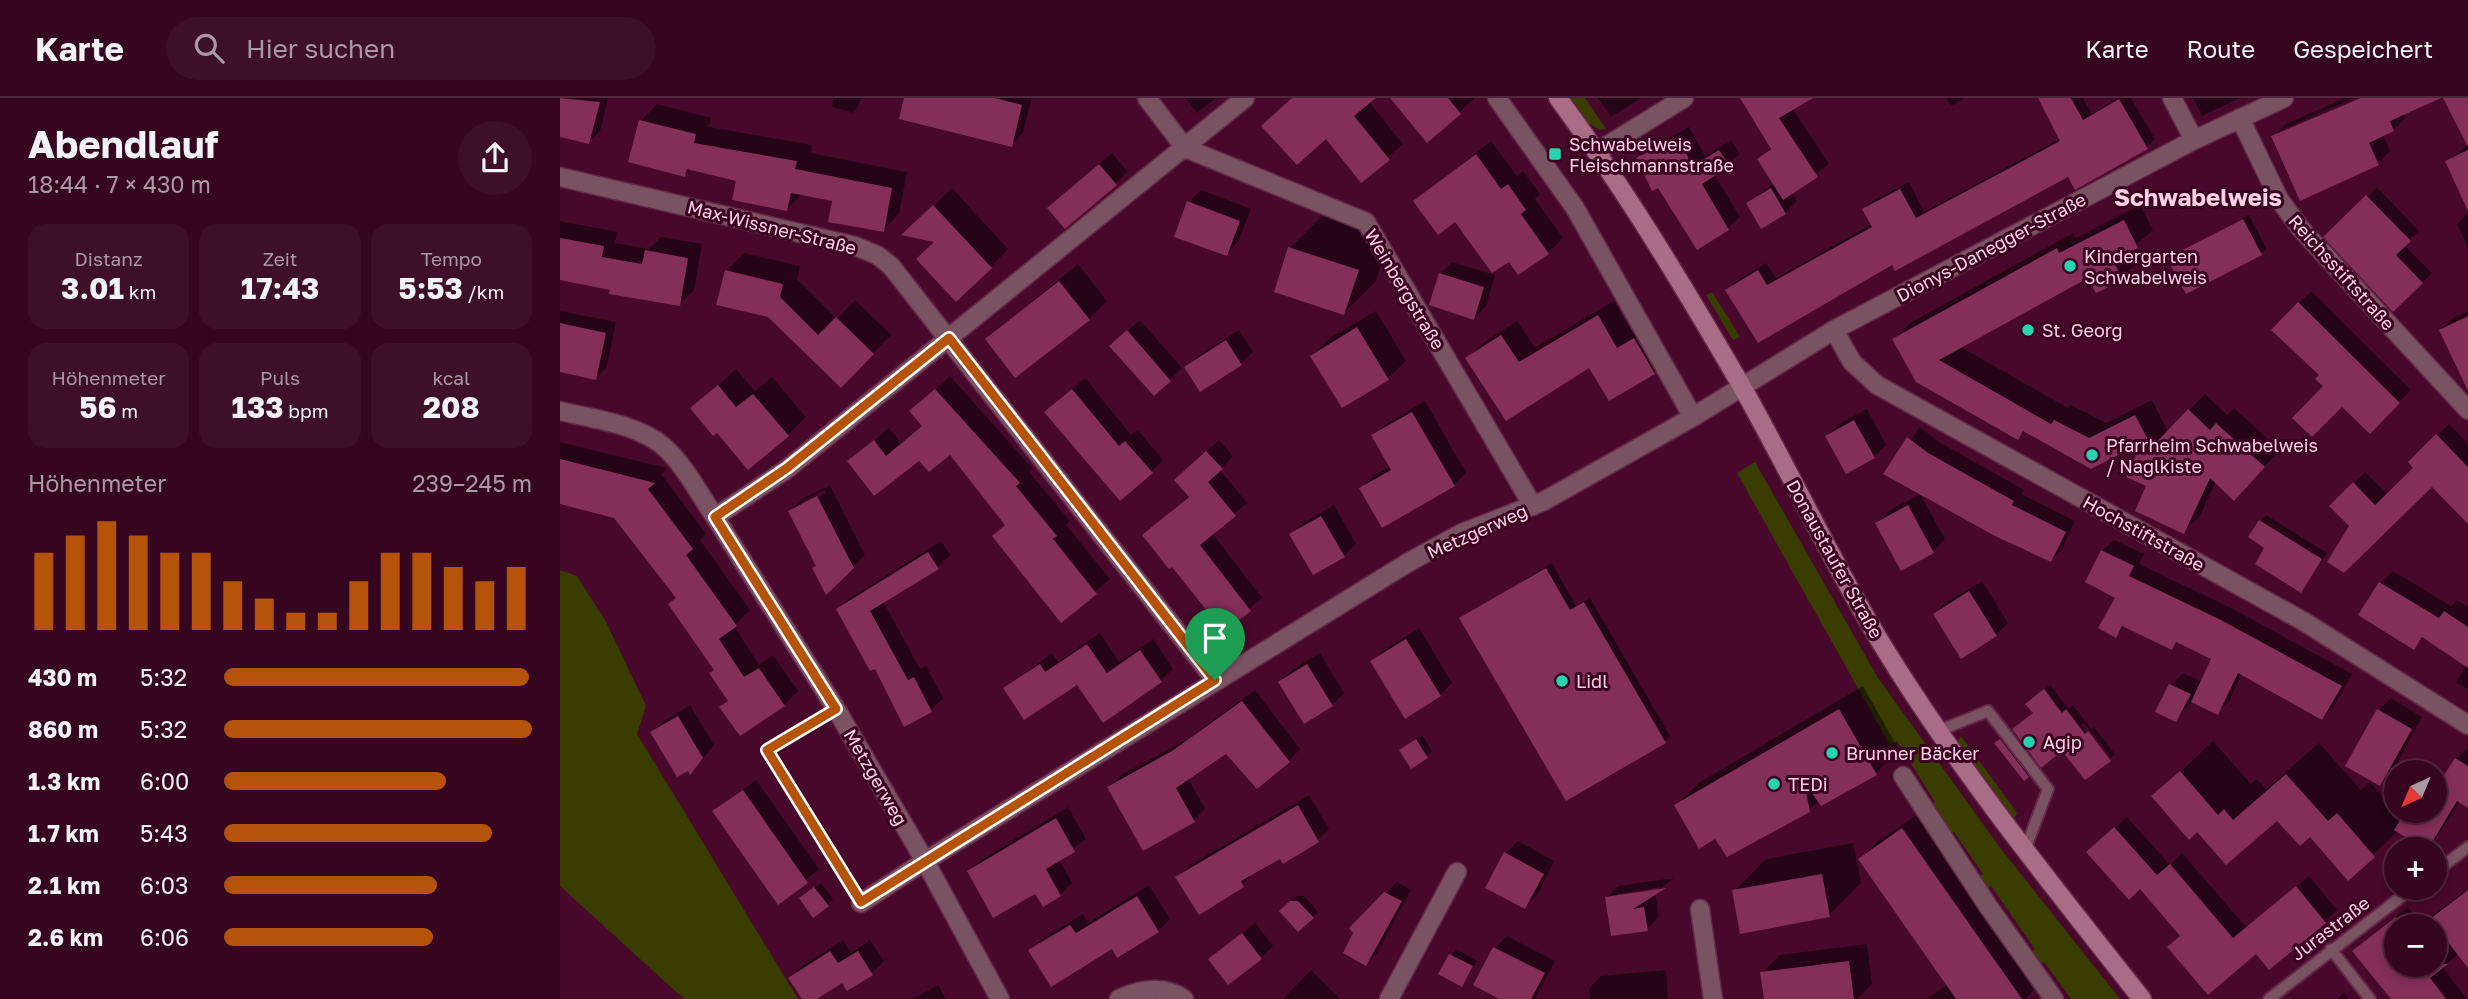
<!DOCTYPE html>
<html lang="de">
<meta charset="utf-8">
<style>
:root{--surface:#360620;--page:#3d0f29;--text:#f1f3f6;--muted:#aa99a5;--line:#50273e;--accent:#b45309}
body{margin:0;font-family:"Golos Text",sans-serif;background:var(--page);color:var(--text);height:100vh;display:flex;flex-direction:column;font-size:26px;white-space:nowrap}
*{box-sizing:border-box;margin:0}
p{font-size:23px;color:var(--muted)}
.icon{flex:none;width:38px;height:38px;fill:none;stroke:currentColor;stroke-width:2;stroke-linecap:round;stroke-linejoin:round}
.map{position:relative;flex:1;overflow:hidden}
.sheet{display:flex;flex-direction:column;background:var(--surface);width:560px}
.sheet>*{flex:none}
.needle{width:46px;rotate:224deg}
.buttons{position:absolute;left:1824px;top:662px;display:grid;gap:14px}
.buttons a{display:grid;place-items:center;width:63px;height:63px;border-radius:50%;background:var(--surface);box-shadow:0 4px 10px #0003,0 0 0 2px var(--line);font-size:35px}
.pin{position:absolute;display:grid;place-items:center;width:60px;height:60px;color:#fff;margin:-72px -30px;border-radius:50% 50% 50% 0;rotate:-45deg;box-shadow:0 0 7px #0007}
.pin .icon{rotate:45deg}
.round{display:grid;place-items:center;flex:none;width:74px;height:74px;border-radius:37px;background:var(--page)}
.head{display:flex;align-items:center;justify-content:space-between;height:119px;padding:0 28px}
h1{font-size:38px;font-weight:700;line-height:52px}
.stats{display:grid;grid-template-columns:repeat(3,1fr);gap:10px;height:119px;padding:7px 28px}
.stats div{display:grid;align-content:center;border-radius:18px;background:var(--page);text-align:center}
.stats b{font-size:30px;font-weight:700}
.stats small{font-size:19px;font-weight:400}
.stats p{font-size:19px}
.chart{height:196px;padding:14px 28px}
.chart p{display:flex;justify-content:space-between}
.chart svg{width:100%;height:126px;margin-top:7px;stroke:var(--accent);stroke-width:6}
ul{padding:0 28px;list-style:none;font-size:23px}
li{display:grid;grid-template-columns:112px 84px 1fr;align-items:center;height:52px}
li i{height:18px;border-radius:9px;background:var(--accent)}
header{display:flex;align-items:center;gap:42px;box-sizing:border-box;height:98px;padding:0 35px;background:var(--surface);border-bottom:2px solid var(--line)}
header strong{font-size:33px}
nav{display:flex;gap:38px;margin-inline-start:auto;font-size:24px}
.search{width:490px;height:63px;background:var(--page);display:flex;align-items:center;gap:18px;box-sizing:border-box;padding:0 24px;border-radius:38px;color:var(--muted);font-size:26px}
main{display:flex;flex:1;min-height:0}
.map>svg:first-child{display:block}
.green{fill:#3a3d00}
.shadow{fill:#0007;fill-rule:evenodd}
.building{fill:#832f59}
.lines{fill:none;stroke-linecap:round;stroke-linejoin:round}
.lane-casing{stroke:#652848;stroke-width:14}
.street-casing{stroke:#652848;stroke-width:21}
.secondary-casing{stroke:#652848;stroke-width:21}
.lane{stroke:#7a5363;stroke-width:10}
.street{stroke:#7a5363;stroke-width:18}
.secondary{stroke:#a86c86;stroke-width:18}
.route-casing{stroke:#fff;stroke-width:14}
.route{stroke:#b45309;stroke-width:9}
.poi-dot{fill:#26d5ae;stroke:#3c0022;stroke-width:2.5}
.labels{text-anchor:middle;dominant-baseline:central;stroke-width:6;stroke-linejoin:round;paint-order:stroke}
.poi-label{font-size:18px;fill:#fbd2e2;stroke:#3c0022;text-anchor:start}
.street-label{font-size:18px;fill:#fbd2e2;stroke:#3c0022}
.district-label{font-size:24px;font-weight:bold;fill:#fbd2e2;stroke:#3c0022}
</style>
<header>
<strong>Karte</strong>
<div class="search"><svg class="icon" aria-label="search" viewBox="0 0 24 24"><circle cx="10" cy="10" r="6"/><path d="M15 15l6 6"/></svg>Hier suchen</div>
<nav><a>Karte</a><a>Route</a><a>Gespeichert</a></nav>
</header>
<main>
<section class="sheet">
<div class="head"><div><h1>Abendlauf</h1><p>18:44 · 7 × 430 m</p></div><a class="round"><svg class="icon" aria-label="share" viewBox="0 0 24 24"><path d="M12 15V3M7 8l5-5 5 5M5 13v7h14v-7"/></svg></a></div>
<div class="stats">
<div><p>Distanz</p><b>3.01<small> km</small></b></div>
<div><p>Zeit</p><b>17:43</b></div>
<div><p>Tempo</p><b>5:53<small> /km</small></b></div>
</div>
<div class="stats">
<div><p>Höhenmeter</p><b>56<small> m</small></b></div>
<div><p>Puls</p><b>133<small> bpm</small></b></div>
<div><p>kcal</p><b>208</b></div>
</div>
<div class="chart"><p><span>Höhenmeter</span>239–245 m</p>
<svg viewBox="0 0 160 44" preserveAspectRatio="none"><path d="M5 44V17M15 44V11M25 44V6M35 44V11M45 44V17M55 44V17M65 44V27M75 44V33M85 44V38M95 44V38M105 44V27M115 44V17M125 44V17M135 44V22M145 44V27M155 44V22"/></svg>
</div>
<ul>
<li><b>430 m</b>5:32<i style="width:99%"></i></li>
<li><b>860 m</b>5:32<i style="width:100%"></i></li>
<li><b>1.3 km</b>6:00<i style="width:72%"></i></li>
<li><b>1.7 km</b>5:43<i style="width:87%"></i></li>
<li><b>2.1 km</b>6:03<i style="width:69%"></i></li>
<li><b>2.6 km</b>6:06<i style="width:68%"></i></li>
</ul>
</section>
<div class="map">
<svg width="1908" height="901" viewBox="0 0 1908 901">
<rect width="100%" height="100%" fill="#48082b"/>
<path class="green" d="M1010 0H1025L1046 31 1040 32 1028 25Z
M1152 194 1180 239 1173 242 1146 197Z
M1195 364 1318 580 1441 751 1560 901H1511L1484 864 1476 868 1467 857 1475 851 1431 788 1424 793 1415 782 1423 776 1394 734 1387 737 1368 709 1375 704 1337 643 1330 647 1177 375Z
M0 472 17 478 46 524 86 608 77 636 238 901H124L0 788Z
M1401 638 1457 715 1453 722 1397 645Z"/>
<path class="shadow" d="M0 0H48L40 33 28 44 0 37Z
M274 0H302L294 15 272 9Z
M346 0H472L463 35 451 47Z
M625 0H656L637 15Z
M733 0H814L809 4 843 46 801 83Z
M832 0H914V1L867 42Z
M1038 0H1081L1051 19Z
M1182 0H1249L1232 10 1269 66 1232 94 1237 103 1225 115 1188 105 1214 85 1199 61 1211 49Z
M1386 0H1405L1391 8Z
M1480 0H1523L1532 16 1558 0H1571L1595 41 1587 49 1516 89 1509 77 1333 165 1199 242 1168 192 1175 184 1206 165 1216 180 1312 126 1304 111 1312 103 1349 84 1364 114 1501 40Z
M1633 0H1680L1642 18Z
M1785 0H1794L1726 30V34L1803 0H1877L1844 15 1846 19 1833 32 1823 37 1830 53 1818 65 1713 39 1726 26Z
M97 6 151 20 149 29 252 47 251 55 347 74 339 116 323 132 274 102 242 96 227 111 178 81 131 71 125 77 81 23Z
M1129 29 1145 58 1171 42 1180 56 1154 76 1180 119 1168 130 1137 149 1099 87 1078 61 1089 50Z
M931 43 957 78 963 73 980 96 975 101 1003 140 988 155 949 162 895 122 855 103Z
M1908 47V109L1887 63Z
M552 55 568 74 505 129 502 98Z
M1817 89 1859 133 1844 147 1872 175 1834 212 1766 139Z
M392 90 448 151 431 169 377 142 361 120Z
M641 92 691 111 678 144 666 156 629 104Z
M1580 107 1593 132 1571 151 1578 164 1561 180 1529 177 1399 248 1508 310 1511 307 1546 325 1592 302 1608 334 1645 296 1667 317 1674 310 1720 352 1690 384 1656 383 1640 418 1623 434 1588 387 1586 342 1531 369 1465 332 1457 340 1334 242 1350 225 1513 135 1516 140Z
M1908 115V149L1897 126Z
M1689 117 1706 150 1701 156 1609 160Z
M762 118 830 140 816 183 784 215 730 150Z
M0 123 57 134 55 145 89 151 101 139 142 146 134 192 120 206 0 181Z
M184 155 240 168 237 181 277 221 295 202 331 237 281 288 166 173Z
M892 164 935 177 926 208 914 220 880 176Z
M518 166 547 203 529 221 427 241Z
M1751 193 1851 292 1810 333 1766 288 1762 277 1714 232Z
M1054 203 1073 235 1090 226 1110 259 1094 274 1049 301 1030 268 947 320 908 260 923 245 957 223 975 250Z
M0 213 56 224 47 269 36 280 0 272Z
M816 213 846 263 828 280 752 258 770 240Z
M1908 213V274L1881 232 1893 220Z
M580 222 622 270 610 282 564 236Z
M679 232 693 254 681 265 626 270 638 258Z
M176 271 195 293 212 279 246 319 228 337 133 310Z
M390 278 472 370 469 374 510 423 506 427 550 481 502 522 447 425 390 355 360 361 290 363 329 330 341 345 363 327 351 313Z
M525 280 571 337 578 332 603 362 591 374 486 314Z
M865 303 906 375 894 387 801 390 813 378 831 368 814 337 826 326Z
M1307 311 1326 347 1314 358 1267 338 1279 326Z
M1889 326 1908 346V422L1872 387 1791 428 1771 408 1805 374 1828 397 1855 370 1850 364Z
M1360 329 1379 344 1464 392 1461 396 1515 423 1502 451 1491 462 1325 376Z
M659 342 673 358 660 372 687 405 652 435 702 500 664 532 613 466 584 437 630 397 628 370Z
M0 344 107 370 101 376 146 436 140 442 190 512 174 528 199 567 213 557 238 593 224 607 162 609 169 602 117 499 55 419 0 406Z
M270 387 305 457 266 494 258 467 230 413 242 401ZM264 392 266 395 242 407V404Z
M1360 396 1385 441 1373 453 1317 425 1329 413Z
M774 407 796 446 784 458 732 437 743 425Z
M1706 417 1767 455 1741 492 1707 449 1690 439Z
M1554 442 1584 456 1579 466 1673 511 1792 576 1774 608 1762 620 1682 575 1669 603 1657 615 1632 603 1616 622 1597 613 1611 587 1623 575 1642 584 1653 561 1619 543 1612 550 1565 528 1555 537 1557 499 1542 453Z
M381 443 390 457 378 469 323 503 360 571 366 568 383 600 371 612 345 626 316 568 278 512 290 500Z
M992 465 1016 508 1030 500 1110 638 1105 644 902 520Z
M1833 473 1891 508 1897 502 1908 509V556L1865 538 1854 550 1801 517 1821 485Z
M1422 483 1448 525 1436 537 1375 516 1387 504Z
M859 530 892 585 880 597 845 618 812 564 824 552Z
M540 535 559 564 593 541 613 571 601 582 543 622 518 585 445 591 492 555 498 564Z
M760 555 784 595 772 607 744 623 720 584 732 572Z
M1908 563V591L1896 585Z
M1490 587 1509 611 1513 607 1531 631 1534 629 1555 656 1551 660 1524 625 1521 627 1548 662 1474 615 1473 600Z
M1303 588 1339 652 1316 675 1259 702 1249 712 1156 739 1116 707 1140 684Z
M695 592 740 651 729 663 667 654 628 680 645 711 634 722 549 689 561 677 626 642Z
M1831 600 1862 619 1832 674 1820 686 1819 612Z
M130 607 154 647 131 675 92 635 104 623Z
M862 637 872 653 867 658 841 652Z
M1442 639 1473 672 1465 681 1437 645Z
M1653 643 1691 686 1697 681 1706 691 1759 645 1801 692 1810 684 1842 722 1874 712 1896 661 1908 650V702L1900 703 1878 738 1866 750 1838 733 1788 780 1750 736 1717 720 1637 732 1594 699Z
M196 682 259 771 219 804 155 713Z
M749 697 769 731 758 742 693 774 683 788 618 779 629 768Z
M508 709 526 741 499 761 512 785 500 797 476 793 409 774 421 762Z
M1361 714 1481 885 1465 901H1367L1388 886 1300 761 1318 743Z
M1567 719 1610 767 1622 755 1686 829 1749 778 1777 812 1765 824 1696 854 1622 837 1541 742Z
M958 743 994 763 977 797 965 809 946 755Z
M1293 745 1301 785 1269 817 1174 793 1206 761Z
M1114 780 1095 795 1099 819 1087 831 1046 800 1058 788ZM1101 789 1096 794 1058 799V796Z
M837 784 851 792 817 855 806 866 792 830Z
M261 785 273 801 268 807 247 795Z
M589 787 610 821 598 833 552 849 470 853 482 841 523 816 528 825Z
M1908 791V848L1882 869 1907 901H1832L1794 853 1848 809 1861 826ZM1836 828H1874V866H1836Z
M737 798H744L758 814 753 819 721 813Z
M695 825 713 848 701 860 651 861Z
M947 838 995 863 975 901H943L916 887 935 850Z
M283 842 291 855 310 842 324 863 312 875 283 883 253 901H244L230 880 242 868Z
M1307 846 1312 886 1297 901H1205L1202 875 1220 857Z
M896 851 917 863 902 887 880 875Z
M751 872 780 901H723Z
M1106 872 1108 901H1030L1029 890 1041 878Z
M378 887 386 901H353Z
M1784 895 1789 901H1777Z"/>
<path class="building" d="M0 0 40 4 29 46 0 39Z
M344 0H435L462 7 452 49 339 21Z
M732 0H816L794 18 830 62 801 85 766 41 737 67 701 28Z
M830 0H888L901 16 867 45Z
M1180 0H1253L1219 20 1258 79 1223 102 1197 61 1211 51Z
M1478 0H1511L1523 22 1559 1 1588 51 1515 92 1508 79 1335 173 1332 167 1198 245 1165 192 1198 172 1207 187 1312 129 1302 111 1340 91 1356 120 1500 43Z
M1801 0H1881L1830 23 1834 33 1809 45 1819 67 1740 103 1711 38Z
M1883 0H1908V49Z
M79 22 136 36 134 45 237 63 235 71 332 90 324 134 268 124 272 103 231 95 227 113 172 102 176 83 127 71 125 79 68 64Z
M1117 39 1133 68 1159 52 1170 68 1142 86 1169 132 1137 152 1098 90 1092 93 1076 60Z
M1908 52V113L1885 63Z
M916 56 941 91 948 86 966 112 961 116 989 156 958 177 949 164 932 175 895 124 878 137 853 103Z
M539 66 557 87 505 131 487 110Z
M1211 90 1226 116 1201 131 1186 105Z
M1806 97 1851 143 1836 157 1863 185 1833 214 1763 139Z
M627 103 680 123 667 158 614 139Z
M373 107 432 170 396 204 356 161 374 144 341 137Z
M1683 121 1702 157 1626 196 1607 160Z
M1564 122 1578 150 1553 162 1563 182 1536 195 1528 180 1379 262 1491 326 1494 322 1529 340 1575 317 1592 349 1628 311 1650 332 1656 325 1705 369 1674 403 1650 380 1624 436 1575 413 1586 388 1566 379 1582 345 1531 371 1463 333 1458 342 1356 284 1332 241 1497 150 1499 155Z
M0 140 44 148 42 159 82 166 85 152 128 160 120 208 49 196 50 192 0 182Z
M728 149 799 172 784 217 714 194Z
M165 172 223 186 220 199 258 237 276 219 314 256 281 290 208 219 156 207Z
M879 175 924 189 914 222 869 207Z
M499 183 530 222 455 280 425 241Z
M1738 204 1840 305 1810 336 1782 309 1752 339 1732 320 1763 288 1755 281 1759 277 1711 232Z
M1038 217 1057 250 1074 240 1095 276 1049 303 1029 270 946 323 905 260 941 237 959 264Z
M1908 218V293L1879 232Z
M0 225 46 235 36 282 0 274Z
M797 229 829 282 782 310 750 258Z
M567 232 611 283 594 298 549 248Z
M666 242 682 267 640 294 624 269Z
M158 287 176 309 193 296 229 338 188 372 157 335 153 338 130 310Z
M375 291 460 385 456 388 497 438 493 441 537 496 501 525 432 438 445 427 390 357 369 374 359 363 314 398 287 363 314 342 326 358 362 328 349 313Z
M512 291 559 348 565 343 593 375 560 403 484 314Z
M852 314 895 388 822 430 799 390 831 372 811 337Z
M1294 322 1315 360 1286 376 1265 338Z
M1876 336 1908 369V426L1872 389 1784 475 1767 464 1789 428 1769 408 1793 384 1815 407 1853 370 1848 364Z
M1347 339 1368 355 1454 403 1452 407 1506 434 1491 464 1435 438 1323 376Z
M646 353 663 371 648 384 676 418 640 447 691 513 664 534 612 469 609 471 582 437 629 399 614 382Z
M0 361 95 385 88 391 133 451 126 457 177 528 159 541 184 579 199 570 225 608 180 638 159 609 168 603 149 575 154 572 108 506 116 500 54 420 0 406Z
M257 398 294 470 266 497 252 470 256 468 228 413Z
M1348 407 1374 455 1341 473 1315 425Z
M761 418 785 459 753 477 729 436Z
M1699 422 1762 461 1741 495 1695 466 1704 450 1688 439Z
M1541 452 1574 468 1569 478 1661 522 1782 588 1762 622 1678 575 1658 617 1631 604 1651 561 1616 544 1612 552 1562 528 1556 540 1538 530 1555 500 1525 484Z
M368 454 379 471 310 513 348 582 354 579 372 614 344 629 315 571 310 573 276 511Z
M986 470 1010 512 1024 504 1106 645 1006 703 899 520Z
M1819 484 1879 520 1884 513 1908 529V570L1862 539 1854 552 1798 517Z
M1409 493 1437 538 1401 561 1373 516Z
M846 541 881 598 845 621 810 563Z
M527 546 547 575 580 552 602 584 543 625 517 587 464 622 443 590 480 566 485 574Z
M747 566 773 608 744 626 718 584Z
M1609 586 1631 596 1616 624 1595 614Z
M1484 591 1502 615 1506 611 1525 636 1528 633 1551 663 1525 682 1502 653 1481 670 1452 631 1473 615 1465 606Z
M682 603 730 664 697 691 666 656 616 690 635 724 583 753 547 689 612 653Z
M1279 611 1317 677 1261 708 1244 684 1250 714 1167 759 1155 741 1139 751 1114 707Z
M1817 611 1852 631 1820 688 1785 668Z
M118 618 143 660 130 677 128 673 117 679 90 634Z
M856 641 868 660 851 671 839 652Z
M1440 641 1469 679 1464 683 1434 645Z
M1895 660 1908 668V710L1897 703 1868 751H1864L1834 732 1846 712H1874V693Z
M1620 673 1658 717 1664 711 1673 722 1726 676 1768 723 1777 715 1815 759 1788 783 1750 739 1740 748 1717 723 1666 767 1637 734 1629 742 1591 698Z
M183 692 248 785 218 807 152 713Z
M738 707 759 744 723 766 720 761 681 783 684 789 639 817 615 779Z
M496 720 515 754 486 771 501 798 483 809 475 796 433 820 407 773Z
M1554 729 1597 777 1610 766 1673 840 1736 788 1766 825 1709 872 1696 856 1648 897 1607 849 1620 838 1580 791 1569 802 1526 754Z
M1342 730 1462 901H1396L1298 761Z
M944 754 984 776 965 811 925 790Z
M1262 776 1270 819 1180 836 1172 792Z
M254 789 269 808 253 820 239 800Z
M1106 790 1073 811 1084 809 1088 833 1051 838 1045 799Z
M1908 792V870L1870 821Z
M824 794 842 803 806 868 783 855 793 835 789 830Z
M577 798 599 834 557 860 552 851 491 889 468 852 510 827 516 835Z
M730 803H738L754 820 738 834 719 813Z
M1836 819V866H1888L1870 880 1886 901H1831L1792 853Z
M682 835 702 861 668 887 648 861Z
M933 849 985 875 971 901H939L913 887Z
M270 853 278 865 298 853 313 877 287 893 282 885 257 901H242L228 880Z
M889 856 913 868 902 889 878 876Z
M1289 863 1294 901H1204L1200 874Z"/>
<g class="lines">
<defs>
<path id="lane" d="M276 611 207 652 301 805
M1378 633 1428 613 1488 691 1465 752
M1874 775 1908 749
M1771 851 1810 901
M1709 901 1854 789"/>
<path id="street" d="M587 0 625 50 806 124 973 408
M685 0 227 371 155 419 276 611 365 763 849 464 902 435 984 403 1133 319 1274 232 1634 42 1724 0
M937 0 1015 110 1133 319
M1612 0 1634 42
M1680 20 1719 101 1740 130 1908 312
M1037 54 1124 0
M0 79 295 148 317 157 331 168 655 582
M1274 232 1292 264 1317 287 1743 523 1908 627
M0 313C33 321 77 326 103 348 125 367 139 396 155 419
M1343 678 1428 808 1494 901
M301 805 365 763 440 901
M1140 811 1153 901
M559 901C580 891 604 887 624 901
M829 901 897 774"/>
<path id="secondary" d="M998 0C1065 91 1124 189 1181 287 1231 375 1273 467 1326 553 1402 676 1493 788 1582 901"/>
</defs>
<use href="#lane" class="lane-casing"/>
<use href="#street" class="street-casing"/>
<use href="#secondary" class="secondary-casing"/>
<use href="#lane" class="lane"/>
<use href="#street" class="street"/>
<use href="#secondary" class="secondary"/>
</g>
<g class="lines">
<defs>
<path id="route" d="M389 240 655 582 301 804 207 652 276 611 155 419 227 370Z"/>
</defs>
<use href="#route" class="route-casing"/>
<use href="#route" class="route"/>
</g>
<g class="poi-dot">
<rect x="988" y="49" width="14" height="14" rx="3.5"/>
<circle cx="1510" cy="168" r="7"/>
<circle cx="1468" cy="232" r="7"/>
<circle cx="1532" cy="357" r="7"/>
<circle cx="1002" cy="583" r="7"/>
<circle cx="1469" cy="644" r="7"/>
<circle cx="1272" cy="655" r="7"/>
<circle cx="1214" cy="686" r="7"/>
</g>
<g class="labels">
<g class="poi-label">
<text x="1009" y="46">Schwabelweis<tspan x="1009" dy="21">Fleischmannstraße</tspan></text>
<text x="1524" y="158">Kindergarten<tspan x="1524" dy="21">Schwabelweis</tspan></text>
<text x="1482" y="232">St. Georg</text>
<text x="1546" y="347">Pfarrheim Schwabelweis<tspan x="1546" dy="21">/ Naglkiste</tspan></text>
<text x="1016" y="583">Lidl</text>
<text x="1483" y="644">Agip</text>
<text x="1286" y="655">Brunner Bäcker</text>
<text x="1228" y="686">TEDi</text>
</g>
<g class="street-label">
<text transform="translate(212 129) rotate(14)">Max-Wissner-Straße</text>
<text transform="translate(1431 149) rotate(-28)">Dionys-Danegger-Straße</text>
<text transform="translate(1782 174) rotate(48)">Reichsstiftstraße</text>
<text transform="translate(845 191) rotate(59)">Weinbergstraße</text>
<text transform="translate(917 433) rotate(-24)">Metzgerweg</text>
<text transform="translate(1584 435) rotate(29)">Hochstiftstraße</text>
<text transform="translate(1275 461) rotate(61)">Donaustaufer Straße</text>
<text transform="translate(316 679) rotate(60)">Metzgerweg</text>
<text transform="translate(1770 830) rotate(-37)">Jurastraße</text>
</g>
<g class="district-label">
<text x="1638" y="98">Schwabelweis</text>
</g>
</g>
</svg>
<div class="buttons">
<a><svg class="needle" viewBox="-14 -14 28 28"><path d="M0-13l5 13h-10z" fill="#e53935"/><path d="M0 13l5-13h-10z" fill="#aa99a5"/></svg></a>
<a>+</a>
<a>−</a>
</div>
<div class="pin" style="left:655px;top:582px;background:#1e9e55"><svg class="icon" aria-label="arrive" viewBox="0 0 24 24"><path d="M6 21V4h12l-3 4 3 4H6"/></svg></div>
</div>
</main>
